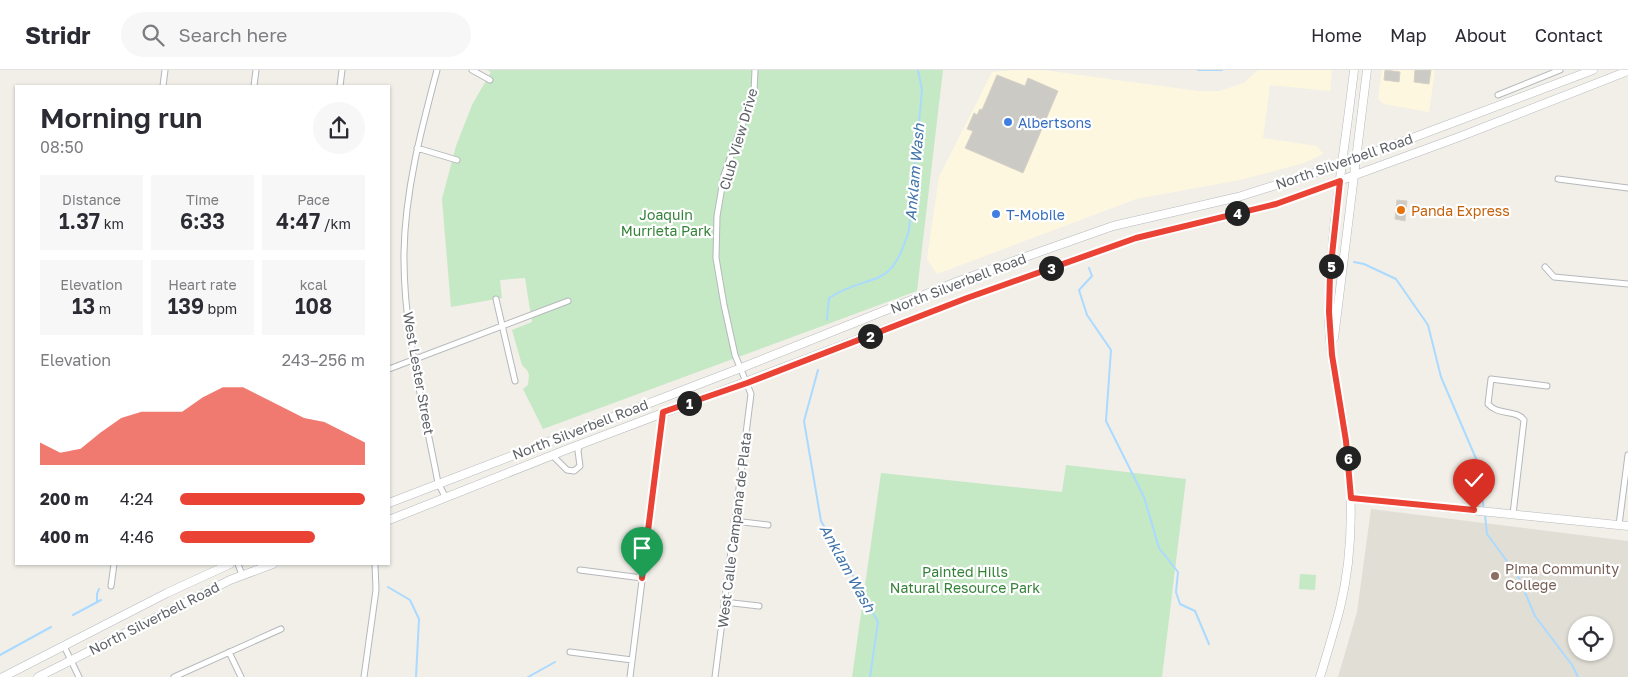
<!DOCTYPE html>
<meta charset="utf-8">
<style>
:root{--surface:#fff;--page:#f7f7f7;--text:#2b2b33;--muted:#7c7c81;--line:#e1e1e2;--accent:#ea4335}
body{margin:0;font-family:"Golos Text",sans-serif;background:var(--page);color:var(--text);height:100vh;display:flex;flex-direction:column;font-size:19px;white-space:nowrap}
*{box-sizing:border-box;margin:0}
p{font-size:16px;color:var(--muted)}
.icon{flex:none;width:28px;height:28px;fill:none;stroke:currentColor;stroke-width:2;stroke-linecap:round;stroke-linejoin:round}
.map{position:relative;flex:1;overflow:hidden}
.side{position:absolute;left:15px;top:15px;width:375px;height:480px;display:flex;flex-direction:column;background:var(--surface);border-radius:0px;box-shadow:0 1px 4px #0004}
.side>*{flex:none}
.buttons{position:absolute;left:1568px;top:546px;display:grid;gap:10px}
.buttons a{display:grid;place-items:center;width:45px;height:45px;border-radius:50%;background:var(--surface);box-shadow:0 1px 4px #0004;font-size:25px}
.pin{position:absolute;display:grid;place-items:center;width:42px;height:42px;color:#fff;margin:-51px -21px;border-radius:50% 50% 50% 0;rotate:-45deg;box-shadow:0 0 5px #0007}
.pin .icon{rotate:45deg}
.km{position:absolute;width:25px;height:25px;margin:-12px;border-radius:50%;background:#222;color:#fff;font-size:14px;line-height:25px;text-align:center}
.round{display:grid;place-items:center;flex:none;width:52px;height:52px;border-radius:26px;background:var(--page)}
.headline{display:flex;align-items:center;justify-content:space-between;height:85px;padding:0 25px}
h1{font-size:28px;font-weight:600;line-height:38px}
.stats{display:grid;grid-template-columns:repeat(3,1fr);gap:8px;height:85px;padding:5px 25px}
.stats div{display:grid;align-content:center;border-radius:0px;background:var(--page);text-align:center}
.stats b{font-size:21px;font-weight:600}
.stats small{font-size:14px;font-weight:400}
.stats p{font-size:14px}
.chart{height:140px;padding:10px 25px}
.chart p{display:flex;justify-content:space-between}
.chart svg{width:100%;height:90px;margin-top:5px;fill:var(--accent);opacity:.7}
ul{padding:0 25px;list-style:none;font-size:16px}
li{display:grid;grid-template-columns:80px 60px 1fr;align-items:center;height:38px}
li i{height:12px;border-radius:6px;background:var(--accent)}
header{display:flex;align-items:center;gap:30px;box-sizing:border-box;height:70px;padding:0 25px;background:var(--surface);border-bottom:1px solid var(--line)}
header strong{font-size:24px}
nav{display:flex;gap:28px;margin-inline-start:auto;font-size:18px}
.search{width:350px;height:45px;background:var(--page);display:flex;align-items:center;gap:12px;box-sizing:border-box;padding:0 18px;border-radius:28px;color:var(--muted);font-size:19px}
.map>svg:first-child{display:block}
.commercial{fill:#fef7e0}
.education{fill:#e1ded6;fill-rule:evenodd}
.green{fill:#c5e8c5}
.lines{fill:none;stroke-linecap:round;stroke-linejoin:round}
.stream{stroke:#aadaff;stroke-width:2}
.building{fill:#cccac5;stroke:#d6d1c6}
.street-casing{stroke:#b5b8bc;stroke-width:7}
.secondary-casing{stroke:#b6babf;stroke-width:9}
.street{stroke:#fff;stroke-width:5}
.secondary{stroke:#fff;stroke-width:8}
.route-casing{stroke:#fff;stroke-width:10}
.route{stroke:#ea4335;stroke-width:6}
.shop-dot{fill:#3f7fe0;stroke:#fff;stroke-width:2}
.food-dot{fill:#e8710a;stroke:#fff;stroke-width:2}
.education-dot{fill:#8d6e63;stroke:#fff;stroke-width:2}
.labels{text-anchor:middle;dominant-baseline:central;stroke-width:4.5;stroke-linejoin:round;paint-order:stroke}
.shop-label{font-size:14px;fill:#366cbe;stroke:#fff;text-anchor:start}
.street-label{font-size:14px;fill:#5f6368;stroke:#fff}
.food-label{font-size:14px;fill:#c56008;stroke:#fff;text-anchor:start}
.park-label{font-size:14px;fill:#348238;stroke:#fff}
.education-label{font-size:14px;fill:#785e54;stroke:#fff;text-anchor:start}
.water-label{font-size:15px;font-style:italic;fill:#4174aa;stroke:#fff}
</style>
<header>
<strong>Stridr</strong>
<div class="search"><svg class="icon" aria-label="search" viewBox="0 0 24 24"><circle cx="10" cy="10" r="6"/><path d="M15 15l6 6"/></svg>Search here</div>
<nav><a>Home</a><a>Map</a><a>About</a><a>Contact</a></nav>
</header>
<div class="map">
<svg width="1628" height="607" viewBox="0 0 1628 607">
<rect width="100%" height="100%" fill="#f1efe8"/>
<path class="commercial" d="M1012 0H1043L1198 21H1219L1244 13 1258 0H1332L1330 21 1270 15 1263 68 1317 76 1323 84 1304 93 1240 110 1136 129 937 204 927 189 939 107 992 2Z
M1382 0H1435L1429 42 1384 34 1378 29Z"/>
<path class="education" d="M1371 439 1628 471V607H1338L1357 542ZM1576 555H1604V582H1576Z"/>
<path class="green" d="M487 0H943L917 221 543 359 523 319 528 315 529 305 527 300 522 295 512 260 532 252 525 208 500 210 502 228 451 237 442 129 456 76 472 35 491 2Z
M1066 395 1186 409 1162 607H852L881 403 1062 422Z
M1300 504 1316 505 1315 520 1299 519Z"/>
<g class="lines">
<path class="stream" d="M1198 0H1222
M1354 192 1364 194 1396 209 1428 255 1441 307 1477 391 1484 440
M1089 198 1092 206 1079 220 1087 245 1111 280 1106 351 1144 427 1159 478 1178 502 1176 522 1180 534 1195 541 1209 574
M827 250 829 228C873 200 890 224 909 160L922 20 918 0
M818 300 804 351 821 451 852 504 878 552 870 607
M1485 445 1487 464 1518 506 1535 546 1572 595 1578 607
M388 517 410 530 419 549 416 607
M97 531V524L99 519
M73 545 101 530
M0 585 51 557
M528 607 555 592"/>
</g>
<path class="building" d="M1385 0 1400 2 1399 12 1384 10Z
M1415 0H1431L1429 14 1414 12Z
M997 5 1025 16 1028 8 1058 21 1023 103 965 78 973 61 967 59 974 43 977 45 980 39 982 40Z
M1397 130 1407 131 1405 151 1395 149Z"/>
<g class="lines">
<defs>
<path id="street" d="M437 0C421 60 405 121 404 183 403 261 424 338 438 413L446 428
M472 0 490 10
M163 16 165 0
M254 16 256 0
M340 16 342 0
M1498 25 1560 0
M417 78 457 90
M1558 109 1628 118
M1545 197 1554 207 1628 214
M496 229 515 311
M389 299 568 231
M552 385 567 400 574 401 580 396 578 381 580 374
M1513 444 1524 350C1516 339 1498 346 1488 334L1491 309 1547 316
M734 451 768 455
M1619 455 1628 385
M238 494 242 505
M580 500 642 508
M111 516 114 494
M724 532 759 536
M64 576 79 607
M229 582 241 607
M570 582 632 590
M174 607 281 559
M364 607 376 520 375 494
M630 607 663 342
M715 607 751 324 735 285 724 235 716 188 717 146 724 105 754 22 755 0"/>
<path id="secondary" d="M1334 268 1367 0
M1351 428 1628 456
M389 433 741 298 959 211 1028 186 1113 156 1238 127 1343 94 1593 0
M389 450 568 379 967 228 1136 168 1276 134 1459 67 1628 1
M3 607 167 523 230 494
M38 607 230 510 273 494
M1320 607C1327 584 1334 561 1340 538 1353 485 1353 426 1346 372 1341 328 1328 286 1329 241 1330 160 1345 80 1354 0"/>
</defs>
<use href="#street" class="street-casing"/>
<use href="#secondary" class="secondary-casing"/>
<use href="#street" class="street"/>
<use href="#secondary" class="secondary"/>
</g>
<g class="lines">
<defs>
<path id="route" d="M642 508 663 342 747 313 967 228 1136 168 1276 134 1340 111 1330 204 1329 242 1332 285 1346 371 1351 428 1474 440"/>
</defs>
<use href="#route" class="route-casing"/>
<use href="#route" class="route"/>
</g>
<g class="shop-dot">
<circle cx="1008" cy="52" r="5"/>
<circle cx="996" cy="144" r="5"/>
</g>
<circle class="food-dot" cx="1401" cy="140" r="5"/>
<circle class="education-dot" cx="1495" cy="506" r="5"/>
<g class="labels">
<g class="shop-label">
<text x="1018" y="52">Albertsons</text>
<text x="1006" y="144">T-Mobile</text>
</g>
<g class="street-label">
<text transform="translate(738 69) rotate(-74)">Club View Drive</text>
<text transform="translate(1344 91) rotate(-19)">North Silverbell Road</text>
<text transform="translate(958 213) rotate(-21)">North Silverbell Road</text>
<text transform="translate(419 303) rotate(80)">West Lester Street</text>
<text transform="translate(580 359) rotate(-21)">North Silverbell Road</text>
<text transform="translate(734 460) rotate(-83)">West Calle Campana de Plata</text>
<text transform="translate(154 548) rotate(-27)">North Silverbell Road</text>
</g>
<g class="food-label">
<text x="1411" y="140">Panda Express</text>
</g>
<g class="park-label">
<text x="666" y="144">Joaquin<tspan x="666" dy="16">Murrieta Park</tspan></text>
<text x="965" y="501">Painted Hills<tspan x="965" dy="16">Natural Resource Park</tspan></text>
</g>
<g class="education-label">
<text x="1505" y="498">Pima Community<tspan x="1505" dy="16">College</tspan></text>
</g>
<g class="water-label">
<text transform="translate(914 102) rotate(-85)">Anklam Wash</text>
<text transform="translate(848 498) rotate(61)">Anklam Wash</text>
</g>
</g>
</svg>
<div class="buttons">
<a><svg class="icon" aria-label="locate" viewBox="0 0 24 24"><circle cx="12" cy="12" r="6"/><path d="M12 2v4M12 18v4M2 12h4M18 12h4"/></svg></a>
</div>
<div class="pin" style="left:642px;top:508px;background:#1e9e55"><svg class="icon" aria-label="arrive" viewBox="0 0 24 24"><path d="M6 21V4h12l-3 4 3 4H6"/></svg></div>
<div class="pin" style="left:1474px;top:440px;background:#d93025"><svg class="icon" aria-label="check" viewBox="0 0 24 24"><path d="M5 12l5 5 9-10"/></svg></div>
<b class="km" style="left:689px;top:333px">1</b>
<b class="km" style="left:870px;top:266px">2</b>
<b class="km" style="left:1051px;top:198px">3</b>
<b class="km" style="left:1237px;top:143px">4</b>
<b class="km" style="left:1331px;top:196px">5</b>
<b class="km" style="left:1348px;top:388px">6</b>
<section class="side">
<div class="headline"><div><h1>Morning run</h1><p>08:50</p></div><a class="round"><svg class="icon" aria-label="share" viewBox="0 0 24 24"><path d="M12 15V3M7 8l5-5 5 5M5 13v7h14v-7"/></svg></a></div>
<div class="stats">
<div><p>Distance</p><b>1.37<small> km</small></b></div>
<div><p>Time</p><b>6:33</b></div>
<div><p>Pace</p><b>4:47<small> /km</small></b></div>
</div>
<div class="stats">
<div><p>Elevation</p><b>13<small> m</small></b></div>
<div><p>Heart rate</p><b>139<small> bpm</small></b></div>
<div><p>kcal</p><b>108</b></div>
</div>
<div class="chart"><p><span>Elevation</span>243–256 m</p>
<svg viewBox="0 0 160 44" preserveAspectRatio="none"><path d="M0 44V33L10 38L20 36L30 28L40 21L50 18L60 18L70 18L80 11L90 6L100 6L110 11L120 16L130 21L140 23L150 28L160 33V44z"/></svg>
</div>
<ul>
<li><b>200 m</b>4:24<i style="width:100%"></i></li>
<li><b>400 m</b>4:46<i style="width:73%"></i></li>
</ul>
</section>
</div>
